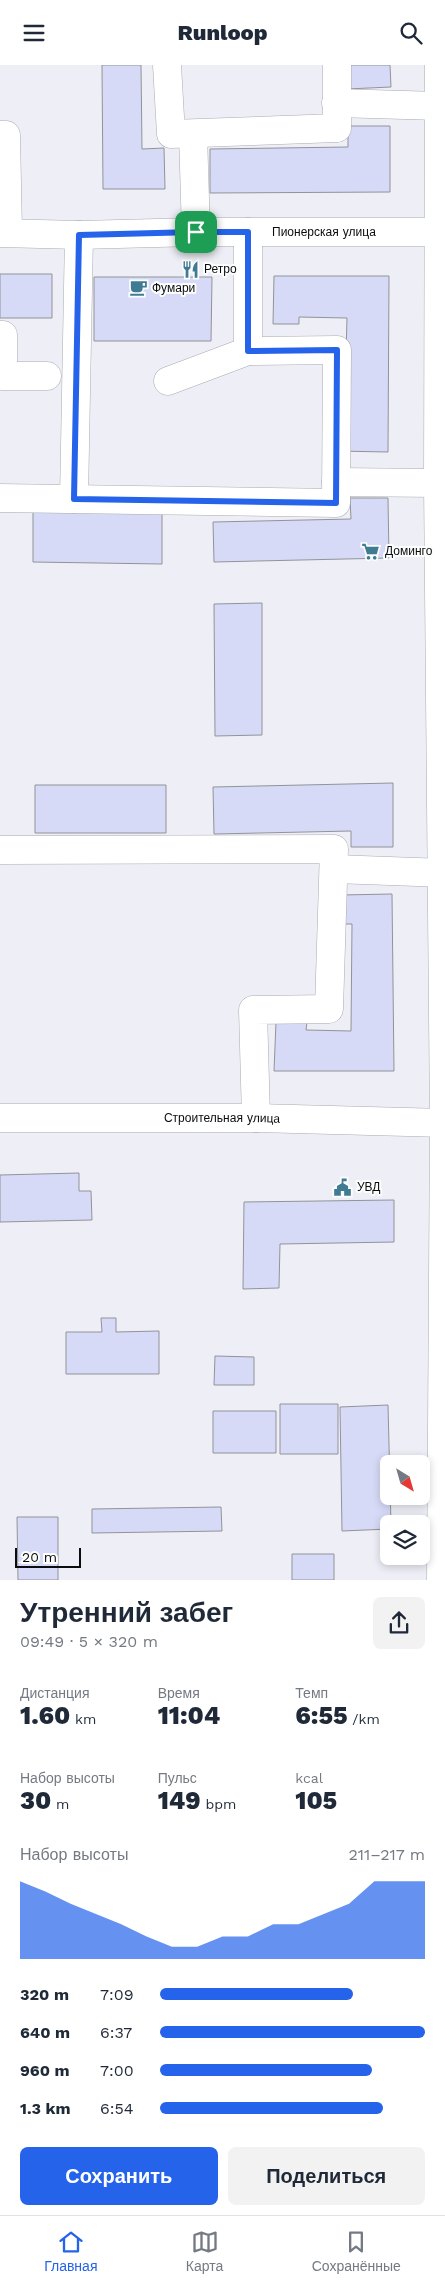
<!DOCTYPE html>
<html lang="ru">
<meta charset="utf-8">
<style>
:root{--surface:#fff;--page:#f2f2f3;--text:#1f2937;--muted:#747a83;--line:#e0e1e3;--accent:#2563eb}
body{margin:0;font-family:"Work Sans",sans-serif;background:var(--page);color:var(--text);height:100vh;display:flex;flex-direction:column;font-size:19px;white-space:nowrap}
*{box-sizing:border-box;margin:0}
p{font-size:16px;color:var(--muted)}
.icon{flex:none;width:28px;height:28px;fill:none;stroke:currentColor;stroke-width:2;stroke-linecap:round;stroke-linejoin:round}
.map{position:relative;height:1515px;overflow:hidden}
.sheet{display:flex;flex-direction:column;background:var(--surface);flex:1}
.sheet>*{flex:none}
.needle{width:32px;rotate:143deg}
.buttons{position:absolute;left:380px;top:1390px;display:grid;gap:10px}
.buttons a{display:grid;place-items:center;width:50px;height:50px;border-radius:8px;background:var(--surface);box-shadow:0 2px 8px #0003;font-size:25px}
.scale{position:absolute;left:15px;bottom:12px;width:66px;box-sizing:border-box;padding-left:5px;border:2px solid #0b0c0e;border-top:0;font-size:14px;line-height:18px;white-space:nowrap;color:#0b0c0e;-webkit-text-stroke:4px #fdfdfe;paint-order:stroke}
.pin{position:absolute;display:grid;place-items:center;width:42px;height:42px;color:#fff;margin:-21px;border-radius:10px;box-shadow:0 2px 8px #0006}
.round{display:grid;place-items:center;flex:none;width:52px;height:52px;border-radius:8px;background:var(--page)}
.head{display:flex;align-items:center;justify-content:space-between;height:85px;padding:0 20px}
h1{font-size:28px;font-weight:800;line-height:38px}
.stats{display:grid;grid-template-columns:repeat(3,1fr);gap:8px;height:85px;padding:5px 20px}
.stats div{display:grid;align-content:center}
.stats b{font-size:25px;font-weight:800}
.stats small{font-size:14px;font-weight:400}
.stats p{font-size:14px}
.chart{height:140px;padding:10px 20px}
.chart p{display:flex;justify-content:space-between}
.chart svg{width:100%;height:90px;margin-top:5px;fill:var(--accent);opacity:.7}
.action{display:flex;gap:10px;margin-top:auto;padding:10px 20px}
.action a{flex:1;height:58px;border-radius:8px;background:var(--accent);color:#fff;font-size:20px;font-weight:800;line-height:58px;text-align:center}
.action a+a{background:var(--page);color:var(--text)}
ul{padding:0 20px;list-style:none;font-size:16px}
li{display:grid;grid-template-columns:80px 60px 1fr;align-items:center;height:38px}
li i{height:12px;border-radius:6px;background:var(--accent)}
header{display:flex;justify-content:space-between;align-items:center;height:65px;padding:0 20px;background:var(--surface);font-size:22px;font-weight:800}
.dock{display:flex;justify-content:space-around;align-items:center;height:70px;border-top:1px solid var(--line);background:var(--surface);font-size:14px;color:var(--muted)}
.dock a{display:grid;justify-items:center;gap:2px}
.dock .active{color:var(--accent)}
.map>svg:first-child{display:block}
.building{fill:#d6daf6;stroke:#929399}
.lines{fill:none;stroke-linecap:round;stroke-linejoin:round}
.minor-casing{stroke:#aaabb1;stroke-width:29}
.minor{stroke:#fff;stroke-width:28}
.route-casing{stroke:#fff;stroke-width:10}
.route{stroke:#2563eb;stroke-width:6}
.labels{text-anchor:middle;dominant-baseline:central;stroke-width:4;stroke-linejoin:round;paint-order:stroke}
.street-label{font-size:12px;fill:#0b0c0e;stroke:#fdfdfe}
.poi-label{font-size:12px;fill:#0b0c0e;stroke:#fdfdfe;text-anchor:start}
</style>
<header><svg class="icon" aria-label="menu" viewBox="0 0 24 24"><path d="M4 6h16M4 12h16M4 18h16"/></svg>Runloop<svg class="icon" aria-label="search" viewBox="0 0 24 24"><circle cx="10" cy="10" r="6"/><path d="M15 15l6 6"/></svg></header>
<div class="map">
<svg width="445" height="1515" viewBox="0 0 445 1515">
<rect width="100%" height="100%" fill="#eeeff6"/>
<path class="building" d="M102 0H141L142 84 164 83 165 124H103Z
M346 0H390L391 22 347 24Z
M348 61H390V127L210 128V84L348 82Z
M0 209H52V253H0Z
M274 211H389L388 387 337 386 344 360 347 253 299 252V259H273Z
M94 212H212L211 276H94Z
M350 433H388L389 493 214 497 213 457 351 454Z
M33 446 162 447V499L33 497Z
M262 538V670L215 671 214 539Z
M393 718V782H351V766L214 769 213 722Z
M35 720H166V768H35Z
M392 829 394 1006H274L276 957H307L306 965 351 966 352 859H341V830Z
M79 1108V1126H91L92 1155 0 1157V1110Z
M394 1135V1177L280 1179 279 1223 243 1224 244 1137Z
M101 1253H116V1267L159 1266V1309H66V1267H102Z
M215 1291 254 1292V1320H214Z
M280 1339H338V1389H280Z
M388 1340 391 1459H389V1464L342 1466 340 1342Z
M213 1346H276V1388H213Z
M221 1442 222 1466 92 1468V1444Z
M17 1452H58V1515H18Z
M292 1489H334V1515H292Z"/>
<g class="lines">
<defs>
<g id="minor">
<path d="M167 0 171 69 337 63V0"/>
<path d="M439 0 438 418 444 1058 441 1515"/>
<path d="M336 38 439 41"/>
<path d="M193 69 196 167"/>
<path d="M0 70H6L8 167"/>
<path id="s1" d="M0 168 79 170 196 167H438"/>
<path d="M0 270H3V311H47"/>
<path d="M168 316 248 286"/>
<path d="M336 417 438 418"/>
<path d="M0 433 336 438 337 285 248 286V167"/>
<path d="M74 434 79 170"/>
<path d="M0 785 334 784 329 944 253 945 256 1053"/>
<path d="M334 804 445 808"/>
<path id="s2" d="M0 1053H256L445 1058"/>
</g>
</defs>
<use href="#minor" class="minor-casing"/>
<use href="#minor" class="minor"/>
</g>
<g class="lines">
<defs>
<path id="route" d="M196 167H248V286L337 285 336 438 74 434 79 170Z"/>
</defs>
<use href="#route" class="route-casing"/>
<use href="#route" class="route"/>
</g>
<defs>
<symbol id="restaurant-bare" viewBox="-9 -9 18 18"><path d="M-5-6h1v4h1v-4h1v4h1v-4h1v5L-1.5 .5V6h-2V.5L-5-1ZM5-6V6H3V1.5H1.5Q1.5-4 5-6Z" fill="#3f7c93" stroke="#fdfdfe" stroke-width="2.5" paint-order="stroke"/></symbol>
<symbol id="cafe-bare" viewBox="-9 -9 18 18"><path d="M-5.5-4.5H6V0H3Q3 3.5 0 3.5H-2.5Q-5.5 3.5-5.5 0ZM3-3.2v2h1.7v-2ZM-6 4.5H4V6H-6Z" fill="#3f7c93" stroke="#fdfdfe" stroke-width="2.5" paint-order="stroke"/></symbol>
<symbol id="supermarket-bare" viewBox="-9 -9 18 18"><path d="M-6-5.5h2.5l.6 2H6L4.5 2H-2.5L-4.4-4H-6ZM-1.5 3.2a1.3 1.3 0 1 0 .1 0ZM3 3.2a1.3 1.3 0 1 0 .1 0Z" fill="#3f7c93" stroke="#fdfdfe" stroke-width="2.5" paint-order="stroke"/></symbol>
<symbol id="civic-bare" viewBox="-9 -9 18 18"><path d="M-.6-6.5H3V-4.5H.6V-3L4-1V1h2V6H-6V1h2V-1L-.6-3ZM-1.2 2.5V6h2.4V2.5Z" fill="#3f7c93" stroke="#fdfdfe" stroke-width="2.5" paint-order="stroke"/></symbol>
</defs>
<g fill-rule="evenodd">
<use href="#restaurant-bare" x="178" y="192" width="25" height="25"/>
<use href="#cafe-bare" x="126" y="210" width="25" height="25"/>
<use href="#supermarket-bare" x="358" y="474" width="25" height="25"/>
<use href="#civic-bare" x="330" y="1110" width="25" height="25"/>
</g>
<g class="labels">
<g class="street-label">
<text stroke="none"><textPath href="#s1" startOffset="324">Пионерская улица</textPath></text>
<text stroke="none"><textPath href="#s2" startOffset="222">Строительная улица</textPath></text>
</g>
<g class="poi-label">
<text x="204" y="204">Ретро</text>
<text x="152" y="223">Фумари</text>
<text x="385" y="486">Доминго</text>
<text x="357" y="1122">УВД</text>
</g>
</g>
</svg>
<div class="buttons">
<a><svg class="needle" viewBox="-14 -14 28 28"><path d="M0-13l5 13h-10z" fill="#e53935"/><path d="M0 13l5-13h-10z" fill="#747a83"/></svg></a>
<a><svg class="icon" aria-label="layers" viewBox="0 0 24 24"><path d="M12 4l9 5-9 5-9-5zM3 14l9 5 9-5"/></svg></a>
</div>
<div class="scale">20 m</div>
<div class="pin" style="left:196px;top:167px;background:#1e9e55"><svg class="icon" aria-label="arrive" viewBox="0 0 24 24"><path d="M6 21V4h12l-3 4 3 4H6"/></svg></div>
</div>
<section class="sheet">
<div class="head"><div><h1>Утренний забег</h1><p>09:49 · 5 × 320 m</p></div><a class="round"><svg class="icon" aria-label="share" viewBox="0 0 24 24"><path d="M12 15V3M7 8l5-5 5 5M5 13v7h14v-7"/></svg></a></div>
<div class="stats">
<div><p>Дистанция</p><b>1.60<small> km</small></b></div>
<div><p>Время</p><b>11:04</b></div>
<div><p>Темп</p><b>6:55<small> /km</small></b></div>
</div>
<div class="stats">
<div><p>Набор высоты</p><b>30<small> m</small></b></div>
<div><p>Пульс</p><b>149<small> bpm</small></b></div>
<div><p>kcal</p><b>105</b></div>
</div>
<div class="chart"><p><span>Набор высоты</span>211–217 m</p>
<svg viewBox="0 0 160 44" preserveAspectRatio="none"><path d="M0 44V6L10 11L20 17L30 22L40 27L50 33L60 38L70 38L80 33L90 33L100 27L110 27L120 22L130 17L140 6L150 6L160 6V44z"/></svg>
</div>
<ul>
<li><b>320 m</b>7:09<i style="width:73%"></i></li>
<li><b>640 m</b>6:37<i style="width:100%"></i></li>
<li><b>960 m</b>7:00<i style="width:80%"></i></li>
<li><b>1.3 km</b>6:54<i style="width:84%"></i></li>
</ul>
<div class="action"><a>Сохранить</a><a>Поделиться</a></div>
</section>
<nav class="dock">
<a class="active"><svg class="icon" aria-label="home" viewBox="0 0 24 24"><path d="M3 11l9-7 9 7M6 9v11h12V9"/></svg>Главная</a>
<a><svg class="icon" aria-label="map" viewBox="0 0 24 24"><path d="M3 6l6-2 6 2 6-2v14l-6 2-6-2-6 2zM9 4v14M15 6v14"/></svg>Карта</a>
<a><svg class="icon" aria-label="saved" viewBox="0 0 24 24"><path d="M7 4h10v16l-5-4-5 4z"/></svg>Сохранённые</a>
</nav>
